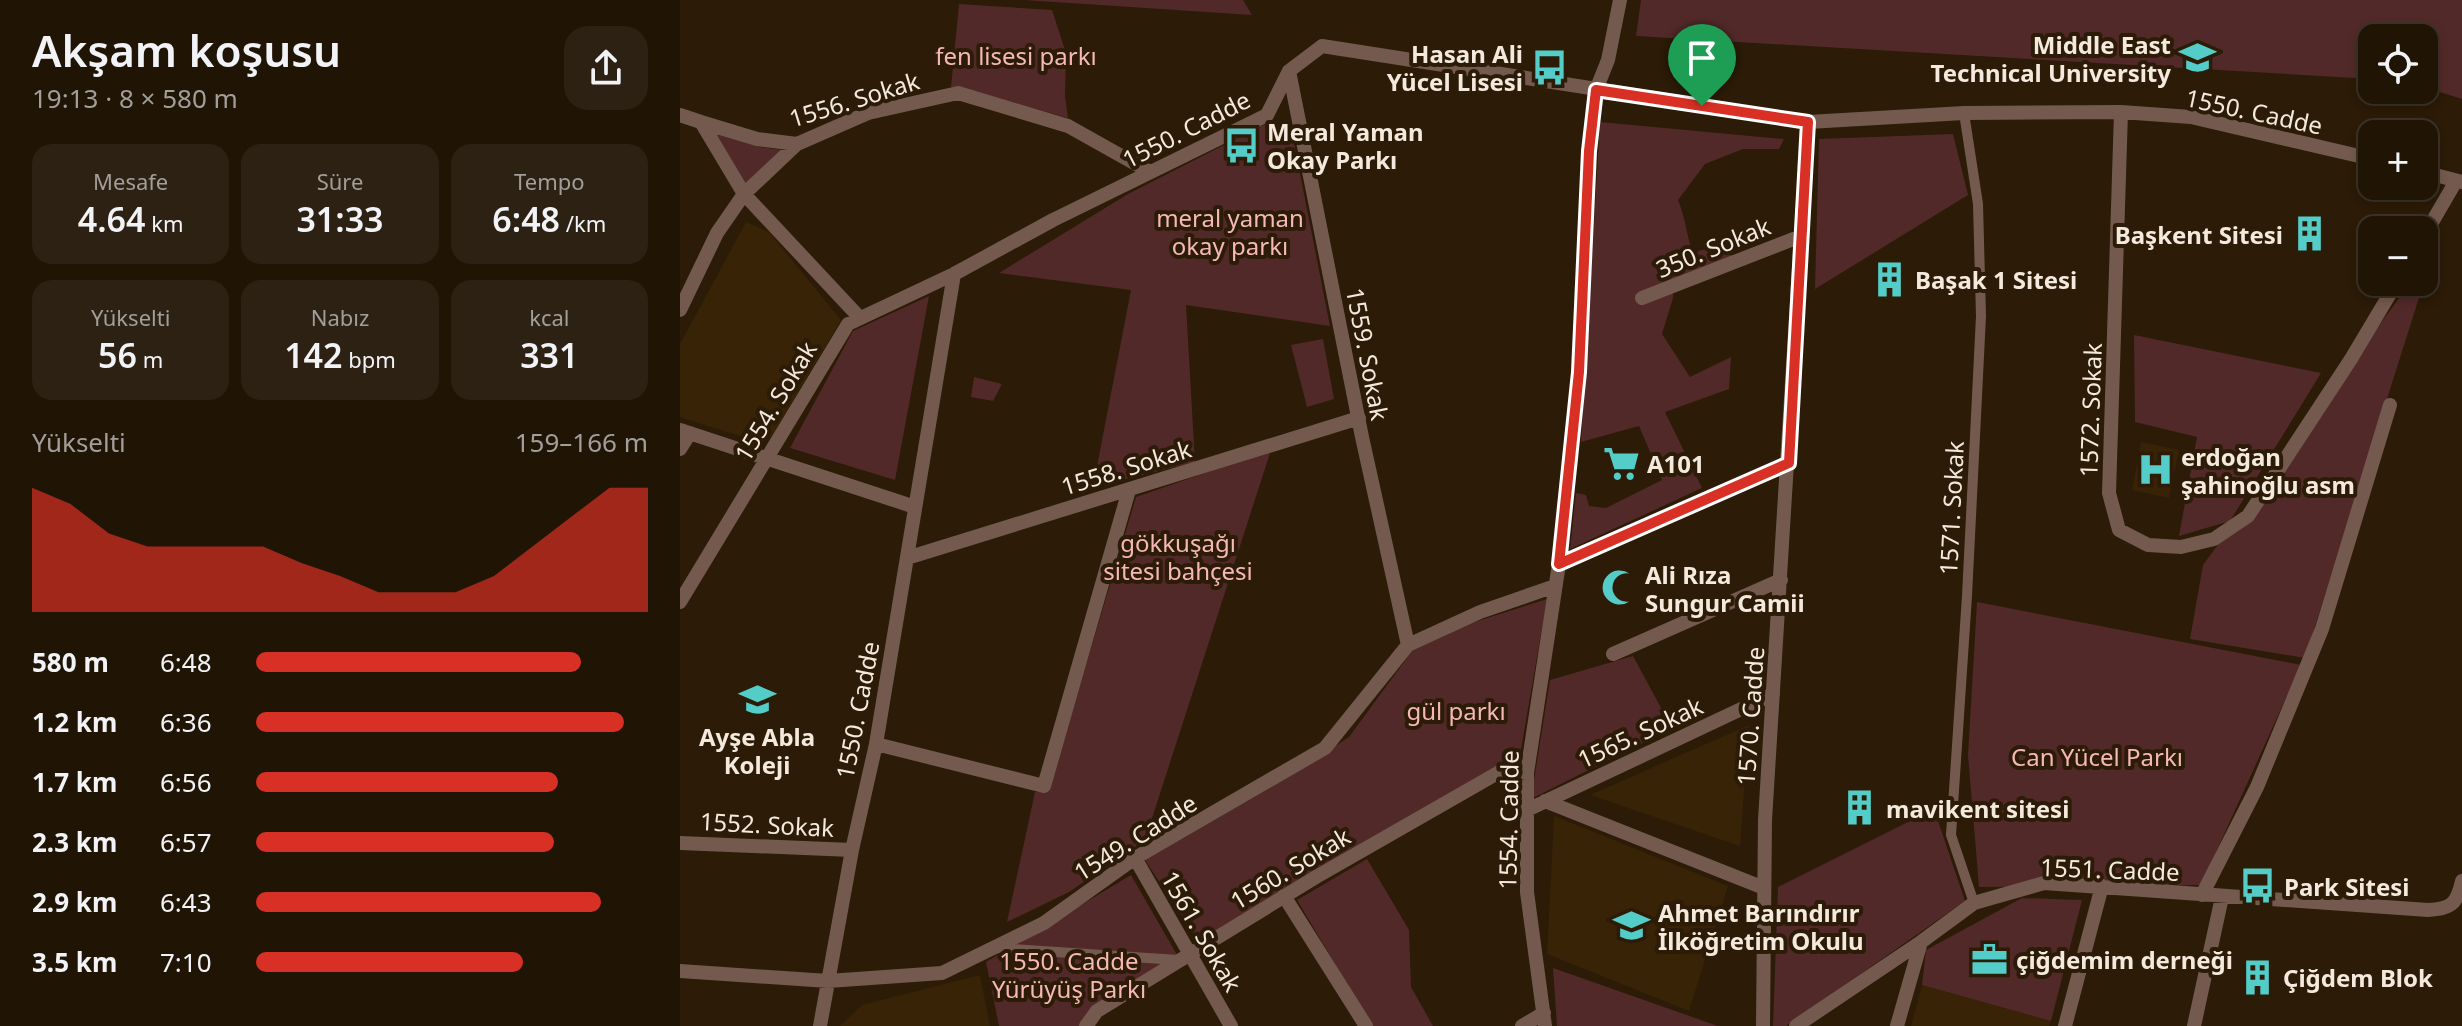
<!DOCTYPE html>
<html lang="tr">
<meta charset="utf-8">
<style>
:root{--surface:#201405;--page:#2d2113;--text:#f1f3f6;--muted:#a29e9a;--line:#3d3327;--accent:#d93025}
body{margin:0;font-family:"Noto Sans",sans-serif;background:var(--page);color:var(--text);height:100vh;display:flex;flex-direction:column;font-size:30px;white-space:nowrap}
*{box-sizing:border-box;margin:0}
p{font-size:26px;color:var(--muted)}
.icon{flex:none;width:44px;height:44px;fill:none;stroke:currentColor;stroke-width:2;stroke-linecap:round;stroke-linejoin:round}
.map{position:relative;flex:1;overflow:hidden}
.drawer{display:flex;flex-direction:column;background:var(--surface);width:680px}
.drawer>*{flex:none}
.buttons{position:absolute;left:1678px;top:24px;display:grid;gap:16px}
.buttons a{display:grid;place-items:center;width:80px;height:80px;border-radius:16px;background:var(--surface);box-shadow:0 4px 12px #0003,0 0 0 2px var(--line);font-size:40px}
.pin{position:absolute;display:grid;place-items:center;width:68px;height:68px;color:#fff;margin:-82px -34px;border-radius:50% 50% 50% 0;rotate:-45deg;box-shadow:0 0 8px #0007}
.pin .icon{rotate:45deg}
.round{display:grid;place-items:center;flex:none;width:84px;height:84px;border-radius:24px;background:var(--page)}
.overview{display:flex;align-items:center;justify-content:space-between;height:136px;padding:0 32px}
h1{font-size:44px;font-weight:600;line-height:60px}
.stats{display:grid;grid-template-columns:repeat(3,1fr);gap:12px;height:136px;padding:8px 32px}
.stats div{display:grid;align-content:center;border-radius:20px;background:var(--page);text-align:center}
.stats b{font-size:34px;font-weight:600}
.stats small{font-size:22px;font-weight:400}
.stats p{font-size:22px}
.chart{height:224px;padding:16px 32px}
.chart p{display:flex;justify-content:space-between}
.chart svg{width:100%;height:144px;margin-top:8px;fill:var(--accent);opacity:.7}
ul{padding:0 32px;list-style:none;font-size:26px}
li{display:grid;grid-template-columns:128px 96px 1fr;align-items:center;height:60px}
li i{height:20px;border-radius:10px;background:var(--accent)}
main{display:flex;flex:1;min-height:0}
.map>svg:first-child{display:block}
.built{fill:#382307}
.green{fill:#522929}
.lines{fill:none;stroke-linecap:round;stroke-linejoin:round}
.pedestrian{stroke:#745a4e;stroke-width:10}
.minor{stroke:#745a4e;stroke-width:14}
.route-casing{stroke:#fff;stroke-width:16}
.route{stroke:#d93025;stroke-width:10}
.labels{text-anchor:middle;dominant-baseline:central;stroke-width:8;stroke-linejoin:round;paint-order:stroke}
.poi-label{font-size:24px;font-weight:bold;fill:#f4e9dd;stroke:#2b1b07;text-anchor:start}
.park-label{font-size:24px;fill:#f5b8b6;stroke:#2b1b07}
.street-label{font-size:24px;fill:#f4e9dd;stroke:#2b1b07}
</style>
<main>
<section class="drawer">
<div class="overview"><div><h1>Akşam koşusu</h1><p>19:13 · 8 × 580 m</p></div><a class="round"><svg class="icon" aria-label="share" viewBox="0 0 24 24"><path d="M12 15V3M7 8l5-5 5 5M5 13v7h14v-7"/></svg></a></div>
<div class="stats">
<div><p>Mesafe</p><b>4.64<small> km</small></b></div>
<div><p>Süre</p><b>31:33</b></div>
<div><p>Tempo</p><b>6:48<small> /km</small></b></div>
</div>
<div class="stats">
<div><p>Yükselti</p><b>56<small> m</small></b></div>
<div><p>Nabız</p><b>142<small> bpm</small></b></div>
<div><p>kcal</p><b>331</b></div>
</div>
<div class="chart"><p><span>Yükselti</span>159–166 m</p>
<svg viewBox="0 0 160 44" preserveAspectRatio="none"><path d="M0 44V6L10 11L20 20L30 24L40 24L50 24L60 24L70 29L80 33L90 38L100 38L110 38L120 33L130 24L140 15L150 6L160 6V44z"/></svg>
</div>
<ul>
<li><b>580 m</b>6:48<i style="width:83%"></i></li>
<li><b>1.2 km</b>6:36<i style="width:94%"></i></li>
<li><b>1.7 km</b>6:56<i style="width:77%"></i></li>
<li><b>2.3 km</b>6:57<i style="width:76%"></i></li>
<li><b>2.9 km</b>6:43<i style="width:88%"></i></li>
<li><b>3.5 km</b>7:10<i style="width:68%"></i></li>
</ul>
</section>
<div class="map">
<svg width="1782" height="1026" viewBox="0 0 1782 1026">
<rect width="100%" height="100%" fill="#2b1b07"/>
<path class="built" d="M66 222 89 232 161 320 91 437 78 442 0 417V344Z
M1461 442 1499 450 1489 498 1452 490Z
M1069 725 1060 846 910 795Z
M874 816 1048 886 1009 1011 867 954Z
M300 975 310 1026H160L182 1005Z
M1242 985 1371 1021 1369 1026H1231Z"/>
<path class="green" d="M344 0H563L572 15Z
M961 0H1782V99L1744 87V38H1692V79L956 36Z
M279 4 372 10 386 53 385 96 388 118 278 87H271Z
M920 122 1104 139 1099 149H1063L1025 164 998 200C1006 219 1006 234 1013 253L1043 243 1056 262 993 286V298L982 334 1010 377 1051 357 1049 389 985 412 1022 488 890 549 896 493 906 495 909 506 926 508 982 480 959 426 901 442Z
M587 123 611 128 650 326 506 305 515 462 413 487 451 290 319 273 448 194Z
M33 132 80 147 102 150 66 185Z
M1273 134 1288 195 1135 289 1139 139Z
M1737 282H1744L1625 658 1510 639 1523 565 1728 286Z
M249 296 215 480 110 448 173 331Z
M1454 335 1641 373 1550 521 1499 536 1517 437 1455 422Z
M643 339 654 399 627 407 611 345Z
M294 377 322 384 313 401 291 397Z
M591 450 465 840 389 892 327 922 355 792 369 790 456 497Z
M867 599 840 755 518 941 465 860 607 778 669 737 741 639Z
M1297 602 1621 665 1521 885 1299 887 1288 755Z
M953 656 992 728 851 799 870 680Z
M1254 809 1285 901 1106 1026H1093L1098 887Z
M687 859 729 930 731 987 753 1026H692L617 900Z
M451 875 500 960 405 1026H319L306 962Z
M1342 898 1402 900 1371 1021 1242 985 1246 950Z
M873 968 1038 1026H877Z"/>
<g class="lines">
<path class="pedestrian" d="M1284 113 1298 204 1301 316 1287 596 1271 835 1294 903
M315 948 498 960"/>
<path class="minor" d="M609 71 682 437 728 645
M1441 112 1429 493 1439 530 1468 545 1501 547 1534 539 1568 516 1671 359 1717 282
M0 115 21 122 64 194 180 318
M21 122 77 139 117 144 188 113 278 93 388 126 470 172
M1744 172 1782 182
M1744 236 1776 181
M962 298 1121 236
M0 310 37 233 64 194 117 144
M0 430 235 507
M0 449 10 433
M227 558 679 418
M879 564 1109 463
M0 602 168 324 274 274
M933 654 1101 580
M196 744 364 786 449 490
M865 801 1084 888
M845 811 1093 694
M0 843 172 850
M455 858 551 1026
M1522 895 1577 787 1642 629 1710 405
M604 896 686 1026
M0 971 148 981 262 973 364 923 455 858 645 748 728 645 800 612 875 586
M140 1026 172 850 196 744 274 274 373 220 587 115 609 71 642 46 1128 122 1284 113 1441 112 1511 117 1692 159
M406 1026 417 1011 636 877 823 770 847 773
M842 1026 864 1013
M865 1026 847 892V773L879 564 899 372 909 151 916 90 928 60 940 0
M1083 1026 1085 820 1128 122
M1116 1026 1241 942 1294 903 1364 883 1748 910C1771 909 1777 904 1782 881
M1217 1026 1241 942
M1385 1026 1422 886
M1514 1026 1542 897"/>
</g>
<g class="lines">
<defs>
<path id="route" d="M916 90 1128 122 1109 463 879 564 899 372 909 151Z"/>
</defs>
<use href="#route" class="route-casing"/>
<use href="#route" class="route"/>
</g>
<defs>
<symbol id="university-bare" viewBox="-9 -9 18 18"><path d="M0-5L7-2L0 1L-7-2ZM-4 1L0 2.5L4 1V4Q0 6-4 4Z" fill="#54cdc8" stroke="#2b1b07" stroke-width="2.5" paint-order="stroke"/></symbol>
<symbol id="bus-bare" viewBox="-9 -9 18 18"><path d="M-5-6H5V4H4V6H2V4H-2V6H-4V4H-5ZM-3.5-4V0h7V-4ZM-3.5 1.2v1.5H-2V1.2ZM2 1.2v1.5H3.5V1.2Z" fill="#54cdc8" stroke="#2b1b07" stroke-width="2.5" paint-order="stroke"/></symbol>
<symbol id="building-bare" viewBox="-9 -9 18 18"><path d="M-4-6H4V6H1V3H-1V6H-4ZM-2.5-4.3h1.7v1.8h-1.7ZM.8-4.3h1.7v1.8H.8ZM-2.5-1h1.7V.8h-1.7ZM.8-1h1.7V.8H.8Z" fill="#54cdc8" stroke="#2b1b07" stroke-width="2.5" paint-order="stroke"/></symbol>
<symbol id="supermarket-bare" viewBox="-9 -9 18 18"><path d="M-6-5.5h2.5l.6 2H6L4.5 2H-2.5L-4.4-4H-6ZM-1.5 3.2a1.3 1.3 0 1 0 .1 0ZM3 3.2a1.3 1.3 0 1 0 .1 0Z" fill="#54cdc8" stroke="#2b1b07" stroke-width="2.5" paint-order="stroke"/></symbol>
<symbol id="hospital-bare" viewBox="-9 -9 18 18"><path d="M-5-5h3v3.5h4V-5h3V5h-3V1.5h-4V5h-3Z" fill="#54cdc8" stroke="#2b1b07" stroke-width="2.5" paint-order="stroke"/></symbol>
<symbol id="mosque-bare" viewBox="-9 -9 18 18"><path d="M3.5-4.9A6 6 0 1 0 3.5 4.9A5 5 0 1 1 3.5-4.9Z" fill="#54cdc8" stroke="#2b1b07" stroke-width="2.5" paint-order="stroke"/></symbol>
<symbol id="school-bare" viewBox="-9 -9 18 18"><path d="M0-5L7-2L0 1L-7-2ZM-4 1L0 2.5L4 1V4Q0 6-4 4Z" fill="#54cdc8" stroke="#2b1b07" stroke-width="2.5" paint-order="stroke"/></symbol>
<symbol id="office-bare" viewBox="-9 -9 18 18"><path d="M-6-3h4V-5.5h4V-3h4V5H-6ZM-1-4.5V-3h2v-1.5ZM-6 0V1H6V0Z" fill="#54cdc8" stroke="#2b1b07" stroke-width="2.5" paint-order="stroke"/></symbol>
</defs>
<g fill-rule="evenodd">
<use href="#university-bare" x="1492" y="32" width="51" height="51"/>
<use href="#bus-bare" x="844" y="42" width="51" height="51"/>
<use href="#bus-bare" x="536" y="120" width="51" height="51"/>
<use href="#building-bare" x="1604" y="208" width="51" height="51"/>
<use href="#building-bare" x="1184" y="254" width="51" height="51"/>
<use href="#supermarket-bare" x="916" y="438" width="51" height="51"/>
<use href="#hospital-bare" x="1450" y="444" width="51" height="51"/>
<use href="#mosque-bare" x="914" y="562" width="51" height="51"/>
<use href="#school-bare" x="52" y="674" width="51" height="51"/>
<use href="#building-bare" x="1154" y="782" width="51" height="51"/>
<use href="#bus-bare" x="1552" y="860" width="51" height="51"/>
<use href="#school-bare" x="926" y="900" width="51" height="51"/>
<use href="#office-bare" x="1284" y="934" width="51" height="51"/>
<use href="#building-bare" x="1552" y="952" width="51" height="51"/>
</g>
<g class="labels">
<g class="poi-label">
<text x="1491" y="44" text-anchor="end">Middle East<tspan x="1491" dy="28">Technical University</tspan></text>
<text x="843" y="53" text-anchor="end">Hasan Ali<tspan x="843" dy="28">Yücel Lisesi</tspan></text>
<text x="587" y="131">Meral Yaman<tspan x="587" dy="28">Okay Parkı</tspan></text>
<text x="1603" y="234" text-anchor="end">Başkent Sitesi</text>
<text x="1235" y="279">Başak 1 Sitesi</text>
<text x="1501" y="456">erdoğan<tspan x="1501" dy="28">şahinoğlu asm</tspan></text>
<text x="967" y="463">A101</text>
<text x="965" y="574">Ali Rıza<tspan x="965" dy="28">Sungur Camii</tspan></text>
<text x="77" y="736" text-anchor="middle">Ayşe Abla<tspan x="77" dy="28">Koleji</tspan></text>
<text x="1206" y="808">mavikent sitesi</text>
<text x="1604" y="886">Park Sitesi</text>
<text x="978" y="912">Ahmet Barındırır<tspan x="978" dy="28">İlköğretim Okulu</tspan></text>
<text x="1336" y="959">çiğdemim derneği</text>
<text x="1603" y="977">Çiğdem Blok</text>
</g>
<g class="park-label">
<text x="336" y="55">fen lisesi parkı</text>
<text x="550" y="217">meral yaman<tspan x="550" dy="28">okay parkı</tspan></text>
<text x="498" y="542">gökkuşağı<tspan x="498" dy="28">sitesi bahçesi</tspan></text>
<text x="776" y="710">gül parkı</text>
<text x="1417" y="756">Can Yücel Parkı</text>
<text x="389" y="960">1550. Cadde<tspan x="389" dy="28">Yürüyüş Parkı</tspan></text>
</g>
<g class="street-label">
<text transform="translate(174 99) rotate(-17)">1556. Sokak</text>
<text transform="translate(1574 111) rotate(12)">1550. Cadde</text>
<text transform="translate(506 129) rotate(-27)">1550. Cadde</text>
<text transform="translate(1033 247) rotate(-22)">350. Sokak</text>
<text transform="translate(688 354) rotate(79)">1559. Sokak</text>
<text transform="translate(95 401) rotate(-59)">1554. Sokak</text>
<text transform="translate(1410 410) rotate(-88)">1572. Sokak</text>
<text transform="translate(446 467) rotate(-17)">1558. Sokak</text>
<text transform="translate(1271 508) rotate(-87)">1571. Sokak</text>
<text transform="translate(177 710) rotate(-79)">1550. Cadde</text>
<text transform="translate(1070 716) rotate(-86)">1570. Cadde</text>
<text transform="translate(960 732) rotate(-25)">1565. Sokak</text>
<text transform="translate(828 820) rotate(-89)">1554. Cadde</text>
<text transform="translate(87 824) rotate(3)">1552. Sokak</text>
<text transform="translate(455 837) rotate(-32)">1549. Cadde</text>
<text transform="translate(610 868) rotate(-31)">1560. Sokak</text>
<text transform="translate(1430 869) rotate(2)">1551. Cadde</text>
<text transform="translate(522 931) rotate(60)">1561. Sokak</text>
</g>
</g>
</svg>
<div class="buttons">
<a><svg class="icon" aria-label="locate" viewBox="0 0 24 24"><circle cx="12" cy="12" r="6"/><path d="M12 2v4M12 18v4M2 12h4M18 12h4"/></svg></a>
<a>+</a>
<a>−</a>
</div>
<div class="pin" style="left:1022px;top:106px;background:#1e9e55"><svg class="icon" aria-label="arrive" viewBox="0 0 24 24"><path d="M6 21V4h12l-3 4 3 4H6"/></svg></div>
</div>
</main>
